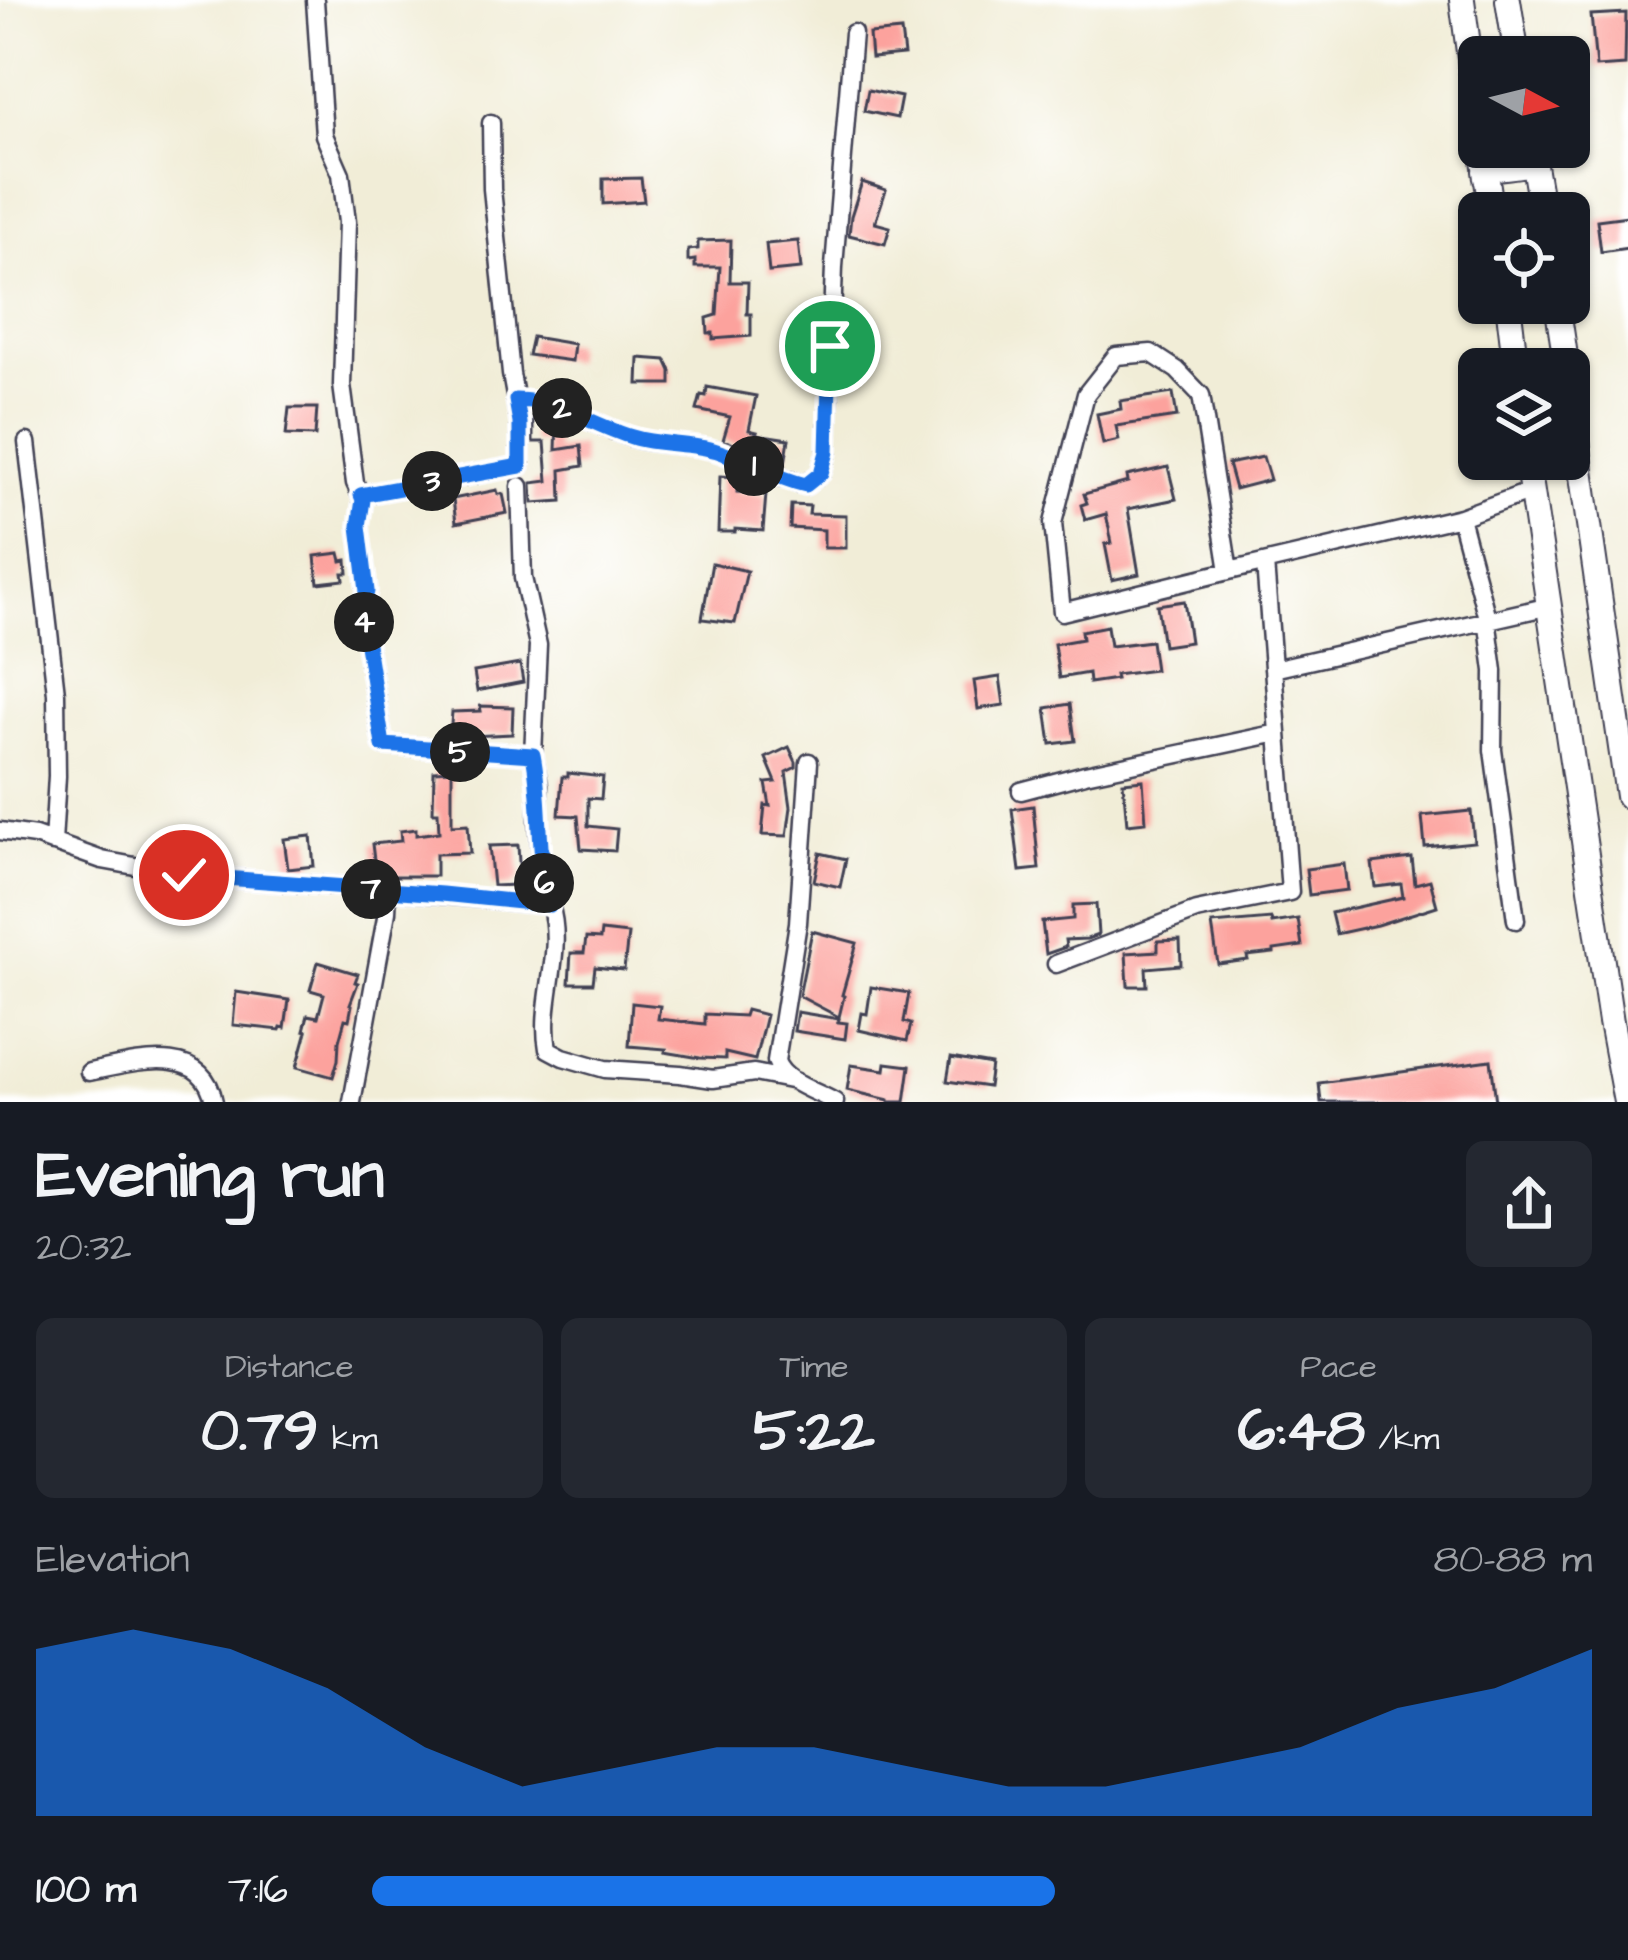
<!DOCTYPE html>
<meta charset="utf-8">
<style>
:root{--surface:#171b24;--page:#242831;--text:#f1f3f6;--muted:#9ea1a6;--accent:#1a73e8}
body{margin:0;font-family:"Architects Daughter",sans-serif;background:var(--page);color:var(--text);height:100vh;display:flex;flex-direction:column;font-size:45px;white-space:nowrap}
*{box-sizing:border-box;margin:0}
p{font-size:39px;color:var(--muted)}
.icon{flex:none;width:66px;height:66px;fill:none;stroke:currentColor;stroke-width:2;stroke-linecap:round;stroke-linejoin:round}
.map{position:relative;height:1102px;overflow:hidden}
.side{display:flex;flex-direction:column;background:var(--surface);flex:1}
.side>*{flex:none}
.needle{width:78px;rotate:97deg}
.fabs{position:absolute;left:1458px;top:36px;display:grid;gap:24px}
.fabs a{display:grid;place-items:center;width:132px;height:132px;border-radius:18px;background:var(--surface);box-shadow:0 3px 9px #0004;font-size:60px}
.pin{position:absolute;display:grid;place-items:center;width:102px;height:102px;color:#fff;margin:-51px;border:6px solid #fff;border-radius:50%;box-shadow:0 3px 12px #0007}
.km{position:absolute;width:60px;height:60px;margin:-30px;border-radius:50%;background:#222;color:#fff;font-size:33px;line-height:60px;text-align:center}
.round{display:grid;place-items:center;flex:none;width:126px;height:126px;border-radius:18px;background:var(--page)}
.overview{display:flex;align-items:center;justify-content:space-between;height:204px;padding:0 36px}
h1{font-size:66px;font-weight:700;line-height:90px}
.stats{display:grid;grid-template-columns:repeat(3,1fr);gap:18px;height:204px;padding:12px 36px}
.stats div{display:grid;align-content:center;border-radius:18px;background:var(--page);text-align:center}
.stats b{font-size:60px;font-weight:700}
.stats small{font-size:33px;font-weight:400}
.stats p{font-size:33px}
.chart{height:336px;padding:24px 36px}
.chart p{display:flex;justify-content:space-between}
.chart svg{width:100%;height:216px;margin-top:12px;fill:var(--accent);opacity:.7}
ul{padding:0 36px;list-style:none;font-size:39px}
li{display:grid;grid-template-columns:192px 144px 1fr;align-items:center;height:90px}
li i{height:30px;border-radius:15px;background:var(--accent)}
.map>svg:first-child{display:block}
.building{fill:#fca29d}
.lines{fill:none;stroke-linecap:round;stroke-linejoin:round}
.minor-casing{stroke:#414052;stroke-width:21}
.highway-casing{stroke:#414052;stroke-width:28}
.minor{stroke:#fff;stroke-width:16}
.highway{stroke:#fff;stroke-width:24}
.route-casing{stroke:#fff;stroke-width:24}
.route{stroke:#1a73e8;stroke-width:15}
</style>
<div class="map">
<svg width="1628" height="1102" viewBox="0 0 1628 1102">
<rect width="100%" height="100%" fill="#fff"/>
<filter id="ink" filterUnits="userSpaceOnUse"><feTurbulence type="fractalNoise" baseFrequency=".00833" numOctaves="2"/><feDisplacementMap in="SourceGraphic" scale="24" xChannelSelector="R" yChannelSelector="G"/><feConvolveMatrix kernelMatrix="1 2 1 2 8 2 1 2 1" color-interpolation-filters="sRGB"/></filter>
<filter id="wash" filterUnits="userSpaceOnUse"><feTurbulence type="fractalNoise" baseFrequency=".004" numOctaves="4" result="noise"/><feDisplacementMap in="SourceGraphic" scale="48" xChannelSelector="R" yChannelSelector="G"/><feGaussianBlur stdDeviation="2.7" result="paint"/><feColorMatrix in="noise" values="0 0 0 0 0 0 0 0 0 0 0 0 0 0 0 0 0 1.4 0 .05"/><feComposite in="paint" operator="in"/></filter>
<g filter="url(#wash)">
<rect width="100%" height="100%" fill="#f1edd7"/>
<g id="blocks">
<path class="building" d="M1626 13 1625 65 1596 67 1591 15Z
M901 31 904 55 871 58 869 34Z
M868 90 901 97 897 118 864 111Z
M641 178 644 201 603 204V179Z
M862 182 886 190 875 223 890 227 885 244 849 235 851 216Z
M1628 216V248L1601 252 1597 220Z
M731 240 730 282H748L747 314H751V336L713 339V333H708L707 318 717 315 720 267H695V260L688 261V250L698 249V241Z
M798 241 801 269 769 272 766 244Z
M532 337 574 344 572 361 528 355Z
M639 358 666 360 671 371V384H638Z
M707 387 756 396 749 430 757 432 756 434 789 439 785 464 723 440 730 417 697 410 701 395 706 396Z
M1173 393 1177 417 1116 426 1119 440 1103 444 1097 414 1121 409 1120 401Z
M289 408H317L315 436 286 435Z
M533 415 557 421 556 450 581 446 583 466 561 470 562 501 533 503 532 483 548 481 545 442H533Z
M1263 457 1270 480 1235 489 1228 464Z
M1168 467 1176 499 1128 509 1139 574 1112 580 1105 544 1112 543 1106 514 1085 520 1081 505 1087 503 1084 494 1128 482 1127 476Z
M720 476 737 477V492L766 494 763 531 735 529V532H718Z
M497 490 498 494H503L507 513 456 523 453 499Z
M791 505 810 506 809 514 846 515V548H824V530L790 528Z
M340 553 342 561 347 560 348 573H343L344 580 318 583 315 556Z
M712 563 747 571 735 623 702 619Z
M1184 601 1190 642 1163 646 1157 605Z
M1107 626 1110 646 1151 641 1155 670 1115 675 1116 679 1089 683 1088 673 1059 678 1054 644 1082 639 1081 631Z
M520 664 523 682 477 691 474 672Z
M1000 677 1004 705 978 709 974 681Z
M1070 704 1075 741 1051 744 1046 708Z
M480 706 513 707 512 734 450 737 452 712 481 711Z
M789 747 796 762V767L786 772 791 807 787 836 762 835 765 805 770 806 766 783 776 782 766 758Z
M452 770V825L468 824 470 853 436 854V876H376L372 844 401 841 400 831 416 829V835L439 832 438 812H433L434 771Z
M568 773 603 777 601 799 588 798V826L617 829 615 851 581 849 578 816 559 815 562 777H568Z
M1143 780 1146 822 1127 824 1123 782Z
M1033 806 1039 869 1020 871 1012 809Z
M1471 811 1474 842 1425 847 1422 816Z
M311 836 314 866 288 869 284 839Z
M518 845 520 880 514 881V885L493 886 489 846Z
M820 853 846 859 840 887 814 881Z
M1412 858 1415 884 1430 880 1437 906 1377 925 1336 934 1331 913 1403 897 1401 884 1375 887 1372 863Z
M1344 864 1347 890 1309 895 1306 869Z
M1096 904 1098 935 1087 939 1065 940 1066 947 1046 954 1042 922 1073 919V905Z
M1271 919 1272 923 1298 919 1302 946 1274 950V953L1247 956 1248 960 1218 964 1212 924Z
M601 931 628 934 624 970 595 967 593 983H569L571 953H584L586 938 600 939Z
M812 931 857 943 842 995 844 996 839 1017 799 996Z
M1180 940 1181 965 1146 968 1147 986H1128L1126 953 1158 951V941Z
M318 962 358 974 355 982 358 983 350 1004 352 1005 349 1020 345 1019 339 1041 338 1060 333 1077 297 1067 307 1031 304 1030 308 1015 318 1017 324 994 310 990Z
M871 987 909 993 904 1022 911 1024 907 1041 859 1030 862 1013 867 1014Z
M236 992 289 1000 285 1028 281 1027 280 1030 233 1025Z
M632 1003 660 1006 658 1019 705 1024V1014L744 1016 746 1010 766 1015 755 1060 725 1053V1059L700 1058 665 1052 666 1049 629 1046Z
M797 1012 839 1019 838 1022 847 1023 845 1039 794 1031Z
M951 1058 991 1065 988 1087 947 1081Z
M1491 1060 1496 1102H1321L1319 1083Z
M886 1063 910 1066 905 1102H889V1100L847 1090 851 1065 885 1070Z"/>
</g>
</g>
<g filter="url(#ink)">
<use href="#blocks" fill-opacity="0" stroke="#414052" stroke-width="3"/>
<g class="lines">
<defs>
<path id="minor" d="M315 0 324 135 341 174 347 222 342 385 355 483 363 500 359 526 367 591 362 613 383 745 533 755
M516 401C558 400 593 425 633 438 660 446 690 442 717 451 747 461 775 478 806 485L821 473 827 452 834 267 853 33
M27 442 56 693 57 776 53 843
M361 495 520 466V423L511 374 492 189 491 123
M1229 571 1062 612 1053 523 1086 394 1116 356 1151 353 1177 370 1201 395 1229 571 1460 517
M1273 669 1550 606
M809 762 798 923 776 1061C783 1082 816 1091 835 1102
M1021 791 1085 774 1278 733 1265 563
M0 831 35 836 102 860 184 875 388 890 387 912 352 1102
M388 890 550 905 544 884 538 820 539 785 533 755 538 645 523 578 520 486
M550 905C565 952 539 1002 548 1049L563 1057 605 1069 680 1074 713 1079 754 1073 795 1081
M1516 920 1493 750 1494 671 1487 618 1460 517 1531 491
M1056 964 1196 911 1290 892 1278 733
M89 1072C131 1064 203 1041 214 1102"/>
<path id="highway" d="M1462 0 1479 127
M1508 0 1517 57
M1482 147 1492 213
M1531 147 1542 213
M1486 178 1485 171C1501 165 1517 168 1533 162
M1508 303 1516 369
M1557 303 1567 369
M1569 386 1628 796
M1527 459 1611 1022 1626 1102"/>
</defs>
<use href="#minor" class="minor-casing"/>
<use href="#highway" class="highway-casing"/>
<use href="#minor" class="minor"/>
<use href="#highway" class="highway"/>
</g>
</g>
<g class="lines" filter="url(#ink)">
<defs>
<path id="route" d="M184 875 442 894 550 905C536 856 543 805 533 755L383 745 362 613 367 591 359 526 363 500 361 495 520 466V423L516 400C558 400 593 425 632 437 660 446 690 442 717 451 747 461 775 478 806 485L821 473 827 452 830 346"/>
</defs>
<use href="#route" class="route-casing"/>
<use href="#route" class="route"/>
</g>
</svg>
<div class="fabs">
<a><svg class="needle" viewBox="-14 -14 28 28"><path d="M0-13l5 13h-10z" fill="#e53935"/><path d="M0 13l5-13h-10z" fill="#9ea1a6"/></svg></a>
<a><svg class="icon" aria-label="locate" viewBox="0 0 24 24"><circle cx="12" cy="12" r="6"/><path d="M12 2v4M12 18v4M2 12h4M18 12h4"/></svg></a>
<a><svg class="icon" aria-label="layers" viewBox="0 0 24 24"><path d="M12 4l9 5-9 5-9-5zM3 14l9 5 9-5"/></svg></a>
</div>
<div class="pin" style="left:830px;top:346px;background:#1e9e55"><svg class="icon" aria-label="arrive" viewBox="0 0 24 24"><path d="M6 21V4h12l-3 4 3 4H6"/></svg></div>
<div class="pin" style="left:184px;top:875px;background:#d93025"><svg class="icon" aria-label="check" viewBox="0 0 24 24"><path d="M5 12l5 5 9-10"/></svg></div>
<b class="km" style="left:754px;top:466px">1</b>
<b class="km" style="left:562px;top:408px">2</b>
<b class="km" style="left:432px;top:481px">3</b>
<b class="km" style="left:364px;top:622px">4</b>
<b class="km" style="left:460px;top:752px">5</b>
<b class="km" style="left:544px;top:883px">6</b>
<b class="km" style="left:371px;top:889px">7</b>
</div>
<section class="side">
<div class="overview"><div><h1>Evening run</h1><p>20:32</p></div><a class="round"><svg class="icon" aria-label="share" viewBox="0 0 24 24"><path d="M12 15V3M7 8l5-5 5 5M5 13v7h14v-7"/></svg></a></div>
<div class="stats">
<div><p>Distance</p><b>0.79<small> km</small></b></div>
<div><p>Time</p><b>5:22</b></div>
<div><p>Pace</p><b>6:48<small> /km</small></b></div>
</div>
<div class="chart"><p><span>Elevation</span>80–88 m</p>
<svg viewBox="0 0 160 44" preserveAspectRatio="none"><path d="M0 44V10L10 6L20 10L30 18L40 30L50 38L60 34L70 30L80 30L90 34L100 38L110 38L120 34L130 30L140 22L150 18L160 10V44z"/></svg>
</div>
<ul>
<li><b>100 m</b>7:16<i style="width:56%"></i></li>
</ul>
</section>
